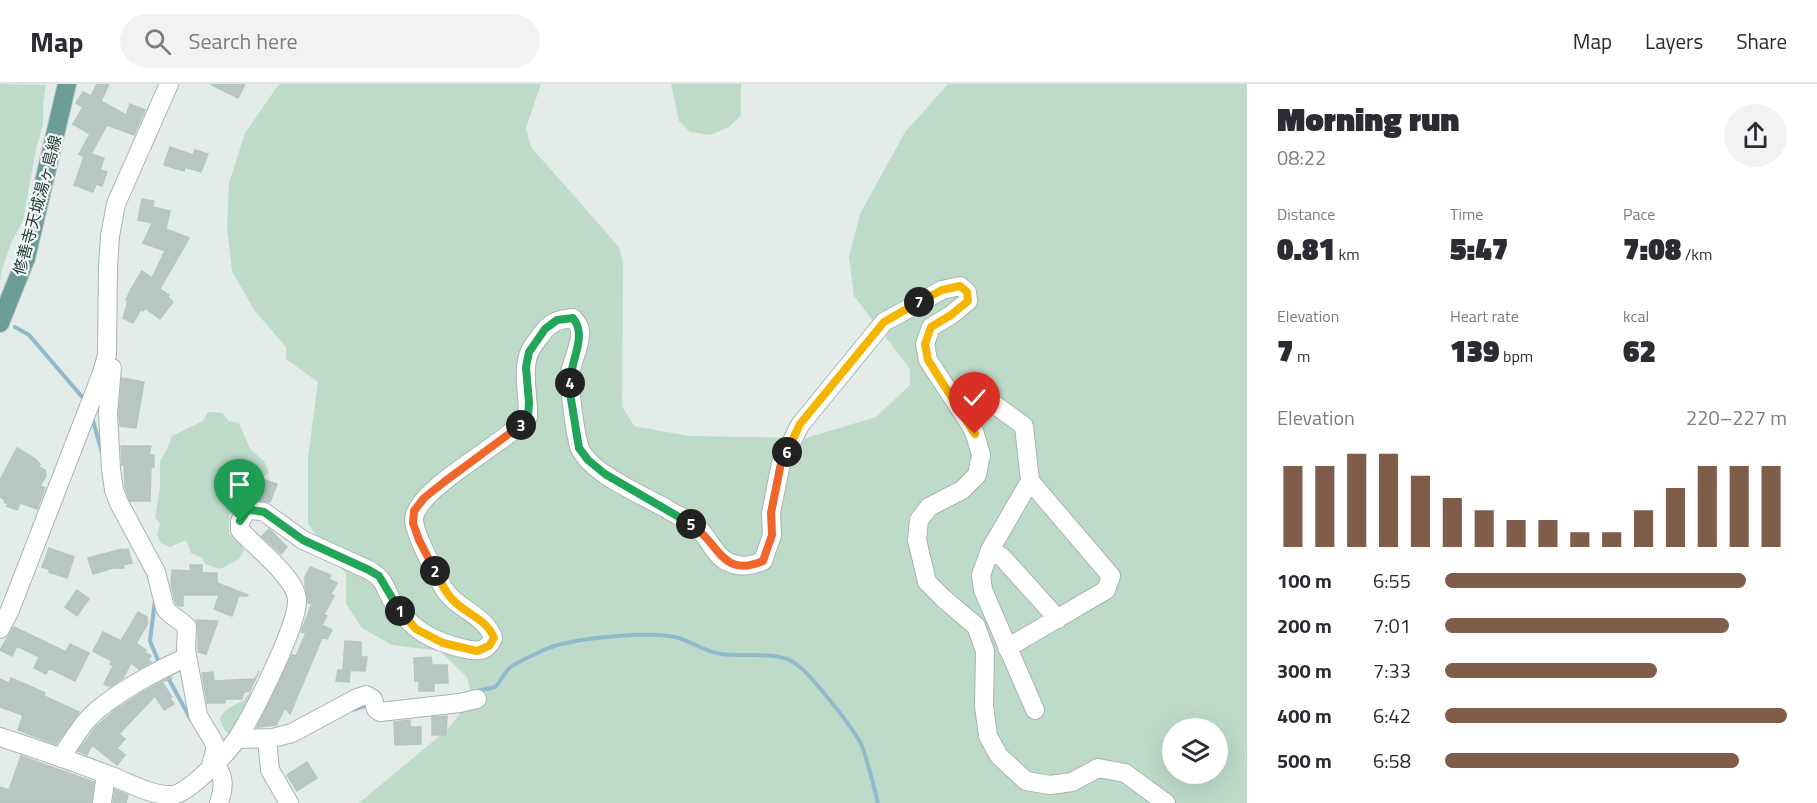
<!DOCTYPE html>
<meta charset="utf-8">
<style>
:root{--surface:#fff;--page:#f2f2f3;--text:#2b2b33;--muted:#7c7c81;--line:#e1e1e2;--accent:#805c4a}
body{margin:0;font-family:"Titillium Web","Noto Sans JP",sans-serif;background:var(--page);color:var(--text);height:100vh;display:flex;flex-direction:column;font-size:22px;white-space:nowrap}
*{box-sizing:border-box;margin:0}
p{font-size:20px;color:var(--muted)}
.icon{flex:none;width:33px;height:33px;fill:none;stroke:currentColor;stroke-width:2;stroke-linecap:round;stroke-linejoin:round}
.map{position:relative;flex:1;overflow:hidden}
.drawer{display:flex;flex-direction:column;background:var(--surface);width:570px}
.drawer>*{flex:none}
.buttons{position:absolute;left:1162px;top:634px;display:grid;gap:12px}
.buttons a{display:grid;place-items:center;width:66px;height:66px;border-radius:50%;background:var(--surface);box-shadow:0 6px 24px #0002;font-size:30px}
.pin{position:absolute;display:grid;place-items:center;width:51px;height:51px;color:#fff;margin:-62px -26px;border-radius:50% 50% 50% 0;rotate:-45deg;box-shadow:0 0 6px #0007}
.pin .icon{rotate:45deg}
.km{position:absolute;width:30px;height:30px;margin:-15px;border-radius:50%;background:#222;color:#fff;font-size:16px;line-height:30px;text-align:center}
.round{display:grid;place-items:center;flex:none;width:63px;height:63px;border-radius:32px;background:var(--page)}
.overview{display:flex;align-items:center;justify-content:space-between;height:102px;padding:0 30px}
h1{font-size:33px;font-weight:800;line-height:45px}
.metrics{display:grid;grid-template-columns:repeat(3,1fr);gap:9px;height:102px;padding:6px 30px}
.metrics div{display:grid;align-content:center}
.metrics b{font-size:30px;font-weight:800}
.metrics small{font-size:16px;font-weight:400}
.metrics p{font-size:16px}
.chart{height:168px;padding:12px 30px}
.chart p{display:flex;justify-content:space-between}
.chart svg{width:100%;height:108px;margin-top:6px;stroke:var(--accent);stroke-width:6}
ul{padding:0 30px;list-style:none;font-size:20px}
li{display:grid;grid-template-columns:96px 72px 1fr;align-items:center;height:45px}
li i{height:15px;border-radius:8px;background:var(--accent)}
header{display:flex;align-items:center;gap:36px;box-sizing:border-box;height:84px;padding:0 30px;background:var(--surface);border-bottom:2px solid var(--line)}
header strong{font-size:28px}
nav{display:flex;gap:33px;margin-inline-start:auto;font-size:21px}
.search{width:420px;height:54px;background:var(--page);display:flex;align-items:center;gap:15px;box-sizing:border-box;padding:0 21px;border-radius:33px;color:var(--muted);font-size:22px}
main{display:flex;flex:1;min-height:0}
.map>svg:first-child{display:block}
.green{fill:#bedbca;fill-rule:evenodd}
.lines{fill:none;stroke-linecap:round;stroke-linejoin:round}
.stream{stroke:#90bacc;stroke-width:4}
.building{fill:#b8c6c3;stroke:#b6c5c1;stroke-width:1.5}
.minor-casing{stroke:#a6b4b1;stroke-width:20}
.major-casing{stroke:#c2c8c8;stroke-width:20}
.minor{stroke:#fff;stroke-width:18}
.major{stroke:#6b9e98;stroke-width:18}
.split-1-casing{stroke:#fff;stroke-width:12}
.split-2-casing{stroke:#fff;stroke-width:12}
.split-3-casing{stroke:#fff;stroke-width:12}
.split-4-casing{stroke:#fff;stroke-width:12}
.split-5-casing{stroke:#fff;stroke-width:12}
.split-6-casing{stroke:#fff;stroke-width:12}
.split-7-casing{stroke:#fff;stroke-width:12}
.split-8-casing{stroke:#fff;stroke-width:12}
.split-1{stroke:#22a559;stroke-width:8}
.split-2{stroke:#f5b400;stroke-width:8}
.split-3{stroke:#f0652b;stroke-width:8}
.split-4{stroke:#22a559;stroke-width:8}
.split-5{stroke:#22a559;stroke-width:8}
.split-6{stroke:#f0652b;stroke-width:8}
.split-7{stroke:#f5b400;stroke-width:8}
.split-8{stroke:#f5b400;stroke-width:8}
.labels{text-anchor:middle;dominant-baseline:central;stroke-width:4.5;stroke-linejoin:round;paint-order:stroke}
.street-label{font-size:16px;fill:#243c39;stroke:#f3f8f7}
</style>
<header>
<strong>Map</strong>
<div class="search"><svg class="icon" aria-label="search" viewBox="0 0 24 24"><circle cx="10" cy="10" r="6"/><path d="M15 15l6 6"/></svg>Search here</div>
<nav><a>Map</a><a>Layers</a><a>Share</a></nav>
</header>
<main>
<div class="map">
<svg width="1247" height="719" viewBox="0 0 1247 719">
<rect width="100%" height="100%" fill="#e3ece9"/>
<path class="green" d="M0 0 46 1 43 21V40L36 65 23 137 12 157 2 185 0 198Z
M279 0H541L526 44 531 63 619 163 623 178 622 322 634 342 689 352 806 354 876 333 910 301V285L854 212 849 173 860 130 905 48 948 0H1247V719H359L447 646 472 614 467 593 440 567 392 561 362 544 346 520V490L308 440V373L318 298 286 275V263L254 226 232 187 227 144 229 99 245 49ZM1173 645H1218V690H1173Z
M671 0H741V31L729 43 710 51 690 48 679 37Z
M208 328 222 329 229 337 239 339 250 365 264 377 269 389C251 400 242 416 229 431V450L242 460 244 467 239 475 220 485 205 480 202 474 191 469 186 456 170 463 161 459 157 450 160 440 155 434 160 403V377L167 365 172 352 203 337Z
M253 607 254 608 230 651C224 647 221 640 220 634 225 624 234 621 243 617L250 608Z"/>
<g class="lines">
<path class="stream" d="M15 243 29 251 84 315
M92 333 102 369
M155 516 150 557 160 581
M166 590 191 636
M477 607 495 603C502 596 504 588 512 582 522 576 550 562 562 560 590 553 651 547 679 554 694 559 706 568 721 570 742 573 776 567 793 578 808 586 855 646 862 662 869 681 873 700 878 719
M352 626 368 621"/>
</g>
<path class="building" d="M97 0H109L101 17 126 31 130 20 145 26 134 51 107 41 91 70 104 74 100 86 107 88 102 102 96 100 93 108 74 101 84 73 79 70 90 50 73 40 83 23 76 19 83 8 91 12Z
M210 0H245L238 14Z
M170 63 193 71 195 66 208 70 201 88 185 83 184 87 164 81Z
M142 115 154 117 153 123 170 127 166 145 189 154 160 205 169 211 168 213 173 218 160 235 145 224 143 227 141 225 133 239 123 234 128 217 126 216 131 205 142 187 152 194 165 167 143 159 152 139 138 136Z
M122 294 144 298 136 344 120 342 119 329Z
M121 362H151L149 371H154V383H151L150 417H130L125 403 124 381H122Z
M17 364 34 374 40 380 39 383 45 386 46 392 40 402 45 404 37 425 20 419 17 426 7 422 8 420 4 418 5 416 0 413V396Z
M262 395 277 400 270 418 249 415 253 403 259 405Z
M269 445 287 463 281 470 262 452Z
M49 464 74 473 67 494 49 488 50 486 42 483Z
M122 465 123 466 128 465 132 479 123 481 124 484H113L93 490 88 474Z
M190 481H202V489H217V499L248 511 247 512H239L232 532 214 525 219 511H183V522H179L176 520 171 501 172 486 190 487Z
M310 483 331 491 329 495 337 499 331 510 334 512 324 530 327 532 322 541 332 546 327 555 322 554 290 630 285 624 276 641 257 643 292 571 296 572 306 549 301 548 312 519H308L305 503V493Z
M77 506 89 515 77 532 65 523Z
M138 528 147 533V538L148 539 136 559 146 566 144 568 151 572 148 576 151 578 139 585 131 579 123 594 110 603 104 600 113 582 110 580 112 577 93 567 103 548 121 557Z
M196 536 218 537 206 570 198 568V543Z
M14 543 66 568 70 560 89 569 75 597 49 584 46 590 34 584 39 573 17 562 12 572 0 566Z
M345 557 361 558V573H367L365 587 343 586Z
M431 573 432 581H447L448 599H434V607H419V597H415L414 574Z
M338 586 350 587 349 598 336 597Z
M259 587 250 607 244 608 242 615H225V619H207L202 589 213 588 214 597 255 595Z
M173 593 162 598 172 613 170 614 174 620 164 626 155 612 119 650 125 655 117 664 125 671 117 681 92 661 87 671 78 667 96 643 115 626 140 610 167 595Z
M11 594 45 609 44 612 79 628 56 660 18 646 23 631 0 623V595L9 599Z
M447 632 446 651H432V633Z
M410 636V643H421V660L395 661 394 638Z
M21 672 94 698 91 719H0V703L9 706Z
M307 678 317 694 297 707 287 691Z
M115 706 128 711 126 719H113Z"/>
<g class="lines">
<defs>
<path id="minor" d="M112 284 108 329 111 385 114 406 119 419 156 488 165 524C171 533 180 535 187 543L186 566 198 631C202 640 216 658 215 665 215 671 211 677 211 684
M955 317 983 312 1024 342 1030 397 990 466 981 491 983 506 1035 626
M990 466 1002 473 1058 535
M0 545 10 526 102 289 107 271 108 182 110 152 116 120 169 0
M1007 564 1106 506 1111 492 1030 397
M0 653C37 665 75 678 111 692 130 699 152 712 172 711 187 711 227 669 236 656 251 634 299 540 297 515 295 493 255 463 240 446V437L247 427 253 426 264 428 303 456 369 486C385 496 383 500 391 515 410 545 432 558 466 565 480 568 487 567 493 554 485 530 455 525 443 503 436 490 414 449 414 436 414 405 507 359 528 333 529 313 521 286 530 267 533 261 537 256 541 251 549 239 559 235 573 234 577 239 581 244 580 250 580 263 572 277 570 290 569 304 575 348 579 362 588 389 643 411 667 425 678 432 693 438 701 447 710 457 716 473 728 478 740 484 751 482 763 477L772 451 771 429 781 379 800 341 884 238 942 206 960 202 967 208 968 217 951 231 931 243 925 260 928 276 970 340 975 350 981 371 977 391 962 406 929 423 919 436 917 456 927 498 944 515 976 542 985 567 984 622 988 652 999 672 1026 697 1050 701 1072 698 1098 684 1125 689 1166 719
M237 655 273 654 292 649 357 614 366 611 373 615 376 625 380 628 460 619 477 615
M267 655 270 686 289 719
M61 674C69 661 78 646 88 635 109 612 158 586 187 573
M215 680C225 693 224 703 219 719
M102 719 106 690"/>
<path id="major" d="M0 239 26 174 67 0"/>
</defs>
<use href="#minor" class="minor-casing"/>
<use href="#major" class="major-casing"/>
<use href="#minor" class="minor"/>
<use href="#major" class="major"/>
</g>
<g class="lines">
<defs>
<path id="split-1" d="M240 437 247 427 252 426 264 428 303 456 369 486 379 492 400 527"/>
<path id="split-2" d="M400 527 416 545 443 559 477 567 489 562 494 554C487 536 469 531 456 519 446 511 441 498 435 487"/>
<path id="split-3" d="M435 487 419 456 413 439 414 427 424 414 444 398 521 341"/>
<path id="split-4" d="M521 341 528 333 529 319 526 283 529 268 545 245 557 236 573 234C588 252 570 277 570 299"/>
<path id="split-5" d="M570 299V309L579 364 588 376 605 390 691 440"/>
<path id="split-6" d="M691 440C719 458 721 495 763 477L772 451 771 429 781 379 787 368"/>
<path id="split-7" d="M787 368 800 340 884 238 919 218"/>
<path id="split-8" d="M919 218 942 206 960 202 967 208 968 217 951 231 931 243 925 260 928 276 975 350"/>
</defs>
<use href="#split-1" class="split-1-casing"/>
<use href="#split-2" class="split-2-casing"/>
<use href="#split-3" class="split-3-casing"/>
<use href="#split-4" class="split-4-casing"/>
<use href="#split-5" class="split-5-casing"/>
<use href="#split-6" class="split-6-casing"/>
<use href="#split-7" class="split-7-casing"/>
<use href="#split-8" class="split-8-casing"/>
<use href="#split-1" class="split-1"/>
<use href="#split-2" class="split-2"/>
<use href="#split-3" class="split-3"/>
<use href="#split-4" class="split-4"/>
<use href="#split-5" class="split-5"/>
<use href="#split-6" class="split-6"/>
<use href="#split-7" class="split-7"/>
<use href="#split-8" class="split-8"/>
</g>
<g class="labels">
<g class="street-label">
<text transform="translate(37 121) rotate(-75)">修善寺天城湯ヶ島線</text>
</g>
</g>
</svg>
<div class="buttons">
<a><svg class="icon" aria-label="layers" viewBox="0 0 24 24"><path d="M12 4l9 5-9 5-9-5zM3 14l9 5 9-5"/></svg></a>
</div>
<div class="pin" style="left:240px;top:437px;background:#1e9e55"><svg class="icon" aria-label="arrive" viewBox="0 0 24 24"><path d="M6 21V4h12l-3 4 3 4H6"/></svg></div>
<div class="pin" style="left:975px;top:350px;background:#d93025"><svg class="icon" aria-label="check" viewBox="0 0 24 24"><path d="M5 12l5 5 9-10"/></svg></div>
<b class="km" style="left:400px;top:527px">1</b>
<b class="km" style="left:435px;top:487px">2</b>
<b class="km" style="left:521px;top:341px">3</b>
<b class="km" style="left:570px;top:299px">4</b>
<b class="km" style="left:691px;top:440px">5</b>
<b class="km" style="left:787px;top:368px">6</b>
<b class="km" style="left:919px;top:218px">7</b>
</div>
<section class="drawer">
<div class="overview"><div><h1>Morning run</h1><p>08:22</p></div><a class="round"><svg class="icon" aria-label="share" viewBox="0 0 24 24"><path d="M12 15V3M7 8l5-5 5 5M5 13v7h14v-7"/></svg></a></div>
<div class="metrics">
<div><p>Distance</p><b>0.81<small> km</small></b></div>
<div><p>Time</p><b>5:47</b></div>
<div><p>Pace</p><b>7:08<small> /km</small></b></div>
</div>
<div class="metrics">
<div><p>Elevation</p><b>7<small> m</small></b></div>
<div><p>Heart rate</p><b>139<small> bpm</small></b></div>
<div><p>kcal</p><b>62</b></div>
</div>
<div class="chart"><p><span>Elevation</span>220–227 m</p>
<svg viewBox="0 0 160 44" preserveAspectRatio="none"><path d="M5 44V11M15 44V11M25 44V6M35 44V6M45 44V15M55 44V24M65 44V29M75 44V33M85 44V33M95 44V38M105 44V38M115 44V29M125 44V20M135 44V11M145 44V11M155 44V11"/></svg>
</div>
<ul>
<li><b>100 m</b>6:55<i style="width:88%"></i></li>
<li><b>200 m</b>7:01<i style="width:83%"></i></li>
<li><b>300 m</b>7:33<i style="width:62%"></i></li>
<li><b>400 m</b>6:42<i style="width:100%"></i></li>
<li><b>500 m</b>6:58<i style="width:86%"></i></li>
</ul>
</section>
</main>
